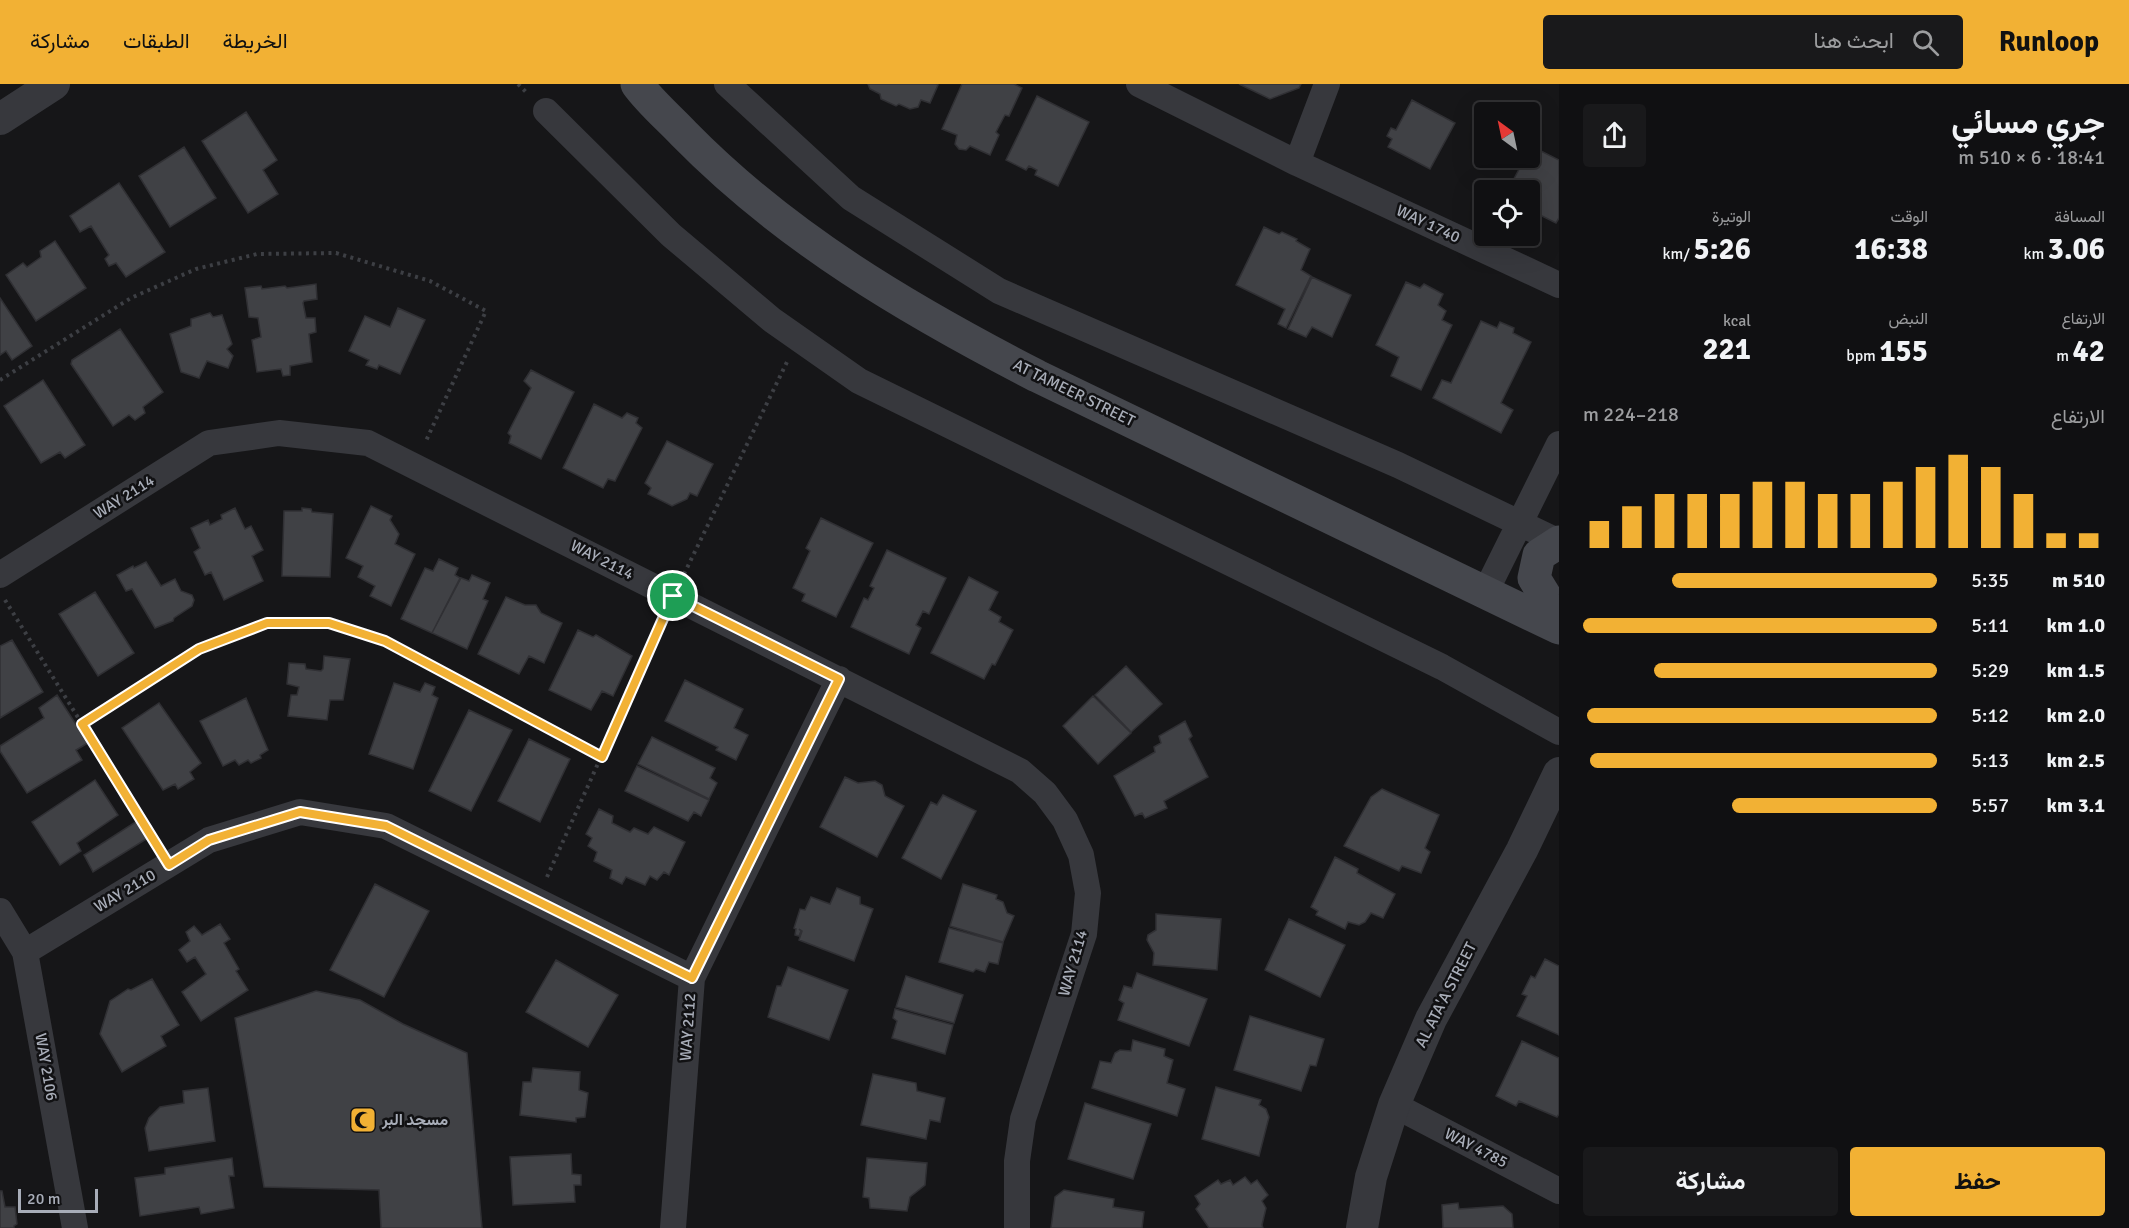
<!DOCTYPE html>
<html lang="ar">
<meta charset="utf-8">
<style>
:root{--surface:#101012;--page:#19191b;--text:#f1f3f6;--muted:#9c9d9f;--line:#303032;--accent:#f2b134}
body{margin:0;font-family:Signika,Vazirmatn,sans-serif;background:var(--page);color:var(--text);direction:rtl;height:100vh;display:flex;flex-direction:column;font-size:22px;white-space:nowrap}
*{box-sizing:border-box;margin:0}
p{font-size:20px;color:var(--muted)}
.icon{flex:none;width:33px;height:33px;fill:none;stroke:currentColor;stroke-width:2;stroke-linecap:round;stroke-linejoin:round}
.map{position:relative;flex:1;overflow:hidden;direction:ltr}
.sheet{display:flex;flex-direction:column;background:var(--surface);width:570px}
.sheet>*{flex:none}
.needle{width:39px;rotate:327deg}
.fabs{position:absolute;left:1474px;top:18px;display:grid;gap:12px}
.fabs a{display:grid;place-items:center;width:66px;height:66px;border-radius:6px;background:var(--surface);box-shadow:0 6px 24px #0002,0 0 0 2px var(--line);font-size:30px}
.scale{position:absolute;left:18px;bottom:15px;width:80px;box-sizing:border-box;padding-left:6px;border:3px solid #a8adb8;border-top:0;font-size:16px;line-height:21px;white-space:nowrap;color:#a8adb8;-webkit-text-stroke:4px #111113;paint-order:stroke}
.pin{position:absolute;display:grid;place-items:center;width:51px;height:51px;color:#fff;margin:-26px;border:3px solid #fff;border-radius:50%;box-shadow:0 2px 6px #0007}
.round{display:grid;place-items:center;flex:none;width:63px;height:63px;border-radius:6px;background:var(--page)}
.head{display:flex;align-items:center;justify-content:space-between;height:102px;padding:0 24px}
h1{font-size:33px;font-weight:700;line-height:45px}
.metrics{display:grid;grid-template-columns:repeat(3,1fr);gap:9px;height:102px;padding:6px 24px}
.metrics div{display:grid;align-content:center}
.metrics b{font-size:30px;font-weight:700}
.metrics small{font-size:16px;font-weight:400}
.metrics p{font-size:16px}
.chart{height:168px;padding:12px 24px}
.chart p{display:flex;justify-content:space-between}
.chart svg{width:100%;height:108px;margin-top:6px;stroke:var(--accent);stroke-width:6}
.primary-button{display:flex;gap:12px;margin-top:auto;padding:12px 24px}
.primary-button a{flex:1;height:69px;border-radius:6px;background:var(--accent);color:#111;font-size:24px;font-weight:700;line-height:69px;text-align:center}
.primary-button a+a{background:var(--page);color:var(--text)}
ul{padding:0 24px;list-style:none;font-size:20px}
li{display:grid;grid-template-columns:96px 72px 1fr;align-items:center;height:45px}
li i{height:15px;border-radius:8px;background:var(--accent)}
header{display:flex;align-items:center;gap:36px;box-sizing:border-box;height:84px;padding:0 30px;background:var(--accent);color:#111}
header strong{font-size:28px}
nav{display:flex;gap:33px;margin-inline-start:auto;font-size:21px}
.search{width:420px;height:54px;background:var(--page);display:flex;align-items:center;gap:15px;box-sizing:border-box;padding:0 21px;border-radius:6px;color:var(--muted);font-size:22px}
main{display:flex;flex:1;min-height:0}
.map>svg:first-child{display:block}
.building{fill:#404145;stroke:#303034;stroke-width:1.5}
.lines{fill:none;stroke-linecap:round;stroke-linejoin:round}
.path{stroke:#3d3f44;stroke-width:4;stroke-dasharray:3 4.5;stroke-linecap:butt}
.minor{stroke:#37383d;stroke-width:26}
.tertiary{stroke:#37383d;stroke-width:32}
.secondary{stroke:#45474d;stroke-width:33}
.route-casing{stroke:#fff;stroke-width:12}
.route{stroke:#f2b134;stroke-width:8}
.labels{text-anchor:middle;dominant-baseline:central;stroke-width:5;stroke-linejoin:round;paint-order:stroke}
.street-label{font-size:16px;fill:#a8adb8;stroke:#111113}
.poi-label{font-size:16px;font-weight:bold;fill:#a8adb8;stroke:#111113;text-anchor:start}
</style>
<header>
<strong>Runloop</strong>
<div class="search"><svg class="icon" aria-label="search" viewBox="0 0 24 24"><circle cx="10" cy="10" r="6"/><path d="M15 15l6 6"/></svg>ابحث هنا</div>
<nav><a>الخريطة</a><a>الطبقات</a><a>مشاركة</a></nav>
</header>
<main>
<section class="sheet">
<div class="head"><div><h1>جري مسائي</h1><p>18:41 · 6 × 510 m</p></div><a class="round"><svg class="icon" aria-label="share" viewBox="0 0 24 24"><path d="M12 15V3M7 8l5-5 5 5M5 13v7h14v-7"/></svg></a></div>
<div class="metrics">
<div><p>المسافة</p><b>3.06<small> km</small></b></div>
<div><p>الوقت</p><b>16:38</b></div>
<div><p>الوتيرة</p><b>5:26<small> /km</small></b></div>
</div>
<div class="metrics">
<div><p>الارتفاع</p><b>42<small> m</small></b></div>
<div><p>النبض</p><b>155<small> bpm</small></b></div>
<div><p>kcal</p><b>221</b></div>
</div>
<div class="chart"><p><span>الارتفاع</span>218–224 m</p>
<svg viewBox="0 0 160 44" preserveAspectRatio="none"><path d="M5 44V33M15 44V27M25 44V22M35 44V22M45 44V22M55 44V17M65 44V17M75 44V22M85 44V22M95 44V17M105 44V11M115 44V6M125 44V11M135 44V22M145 44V38M155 44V38"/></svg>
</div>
<ul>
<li><b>510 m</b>5:35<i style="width:75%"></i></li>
<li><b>1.0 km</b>5:11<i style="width:100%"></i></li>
<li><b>1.5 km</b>5:29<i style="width:80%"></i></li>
<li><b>2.0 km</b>5:12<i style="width:99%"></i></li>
<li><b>2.5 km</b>5:13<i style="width:98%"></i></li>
<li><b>3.1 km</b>5:57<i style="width:58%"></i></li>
</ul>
<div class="primary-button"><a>حفظ</a><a>مشاركة</a></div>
</section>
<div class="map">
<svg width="1559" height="1144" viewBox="0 0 1559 1144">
<rect width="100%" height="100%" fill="#161618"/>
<path class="building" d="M868 0H936L938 1 930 19 921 16 918 23 910 25 899 20 896 22 881 15 880 10 870 5Z
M962 0H1014L1022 4 1009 32 1005 31 996 48 999 51 990 71 970 62 966 66 959 65 955 60 957 51 942 45Z
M1239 0H1301L1299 4 1270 15Z
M1037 12 1089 38 1058 102 1035 91 1037 86 1029 82 1026 86 1006 76Z
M1412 16 1455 39 1430 85 1388 63 1392 55 1387 52 1391 44 1396 46Z
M246 28 277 76 263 86 278 110 248 129 202 57Z
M1531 62 1559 76V134L1556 139 1530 126V106H1508L1525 74H1530Z
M184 63 216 114 170 143 139 92Z
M119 99 165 168 126 193 116 179 109 182 105 175 109 171 91 142 80 148 70 132Z
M1264 143 1279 150 1282 148 1297 155 1296 157 1310 165 1301 186 1311 192 1286 244 1278 240 1285 225 1236 201Z
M55 157 86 204 36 237 6 191 23 179 27 183 41 173 40 167Z
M1312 193 1351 211 1332 253 1312 243 1306 253 1288 245Z
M1406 198 1420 204 1424 200 1443 210 1438 221 1446 227 1442 236 1452 241 1421 306 1391 292 1399 273 1376 261Z
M316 200 317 215 304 217 303 219 306 234H315L316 248 309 250 312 278 290 282V291L283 292 281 285 257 288 252 256 261 253 258 234 249 233 245 204 261 202 262 205 285 202 287 204Z
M0 214 32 262 12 276 6 267 0 271Z
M398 224 425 236 400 290 379 281 377 285 366 281 369 276 349 267 365 232 390 243Z
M210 229 213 233 222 231 232 260 227 265 233 272 228 284 207 277 199 294 181 288 170 250 191 242V235Z
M1481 237 1497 244 1500 238 1514 244 1513 249 1531 258 1501 319 1513 326 1501 349 1433 314 1442 296 1451 299Z
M120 245 163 308 143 323 145 329 135 336 129 331 113 342 71 280 72 276Z
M531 286 574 308 541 375 509 359 511 352 508 349 531 304 524 297Z
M43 296 85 361 65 374 60 368 41 379 4 322Z
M594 320 622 334 627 329 638 334 636 339 642 344 615 397 608 395 603 404 563 384Z
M667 357 713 380 697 412 690 409 687 415 672 422 648 410 651 404 645 399Z
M371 422 392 432 390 436 399 450 395 460 415 470 391 522 370 512 375 502 358 493 363 482 346 474Z
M235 424 245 445 251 442 263 466 252 472 263 497 224 516 211 488 205 491 194 468 200 464 191 444 208 436 210 441 222 435 221 431Z
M302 424 311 425 312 428 333 430 330 493 282 492 284 427H302Z
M821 434 873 459 836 533 802 517 805 510 793 504 810 467 806 464Z
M887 466 946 494 929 530 923 527 916 541 921 544 909 570 851 543 864 514 868 516 874 504 870 502Z
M439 475 458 484 455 491 460 494 432 549 401 535 425 484 433 487Z
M146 478 161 502 175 495 181 507 192 511 194 516 192 522 174 534 173 537 155 544 132 505 126 507 117 491 133 482 134 484Z
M472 491 490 499 483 515 488 517 467 565 432 549 461 494 469 497Z
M969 493 998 508 989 526 1001 533 999 538 1013 546 995 581 992 580 984 595 931 569Z
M95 508 134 569 98 592 59 530Z
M506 513 525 521H536L541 529 562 539 544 579 529 572 519 590 478 570Z
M578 546 593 553 596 551 632 572 613 612 602 607 591 626 549 606Z
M12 556 43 608 0 634V562Z
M324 572 350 575 343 616H330L327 636 288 632 291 611H297L299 603 287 600 289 579 305 580 306 585 321 587 323 585Z
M1126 582 1162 620 1131 648 1095 611Z
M685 596 743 625 734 644 748 651 736 676 716 666 718 663 665 637Z
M394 599 420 608 425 599 435 603 432 611 438 614 413 685 369 670Z
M57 611 88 659 76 666 82 676 27 709 0 667V662L44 634 39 624Z
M1093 612 1131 649 1098 680 1063 642Z
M246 614 268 666 260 671 261 674 251 679 248 676 239 681 235 676 223 682 200 637Z
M159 619 201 679 190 688 194 695 178 705 175 700 163 706 122 644Z
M469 626 512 646 471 727 429 707Z
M1185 637 1192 652 1189 655 1208 693 1164 717 1167 724 1145 734 1142 729 1135 732 1114 692 1155 668 1154 663 1161 659 1159 652Z
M652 653 715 684 710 694 717 699 709 715 638 680Z
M529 655 570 675 540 738 498 717Z
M637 682 709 716 701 732 694 728 688 737 625 707Z
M845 693 858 699 875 697 882 701 885 712 904 722 877 773 820 743Z
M95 696 118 731 77 759 81 767 60 781 32 738Z
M1382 705 1439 731 1425 764 1430 768 1421 789 1402 782 1399 787 1344 762 1371 713Z
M943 711 976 727 941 795 902 774 931 718 937 721Z
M599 725 613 732 612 739 630 748 634 744 648 750 654 743 685 758 669 791 664 788 657 796 650 792 645 801 626 793 622 800 610 794 612 786 594 777 597 768 588 762 592 754 586 750Z
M137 737 148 754 93 788 84 771Z
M1335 773 1358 785 1357 789 1395 810 1383 834 1371 829 1365 838 1359 841 1348 838 1345 845 1316 831 1318 827 1311 823Z
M375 800 429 827 384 913 330 886Z
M963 800 997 811 996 815 1003 818 1007 829 1014 832 1003 858 950 842Z
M837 804 860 813V820L873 825 854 877 799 856 802 847 799 845 801 847 799 852 795 851 796 845 794 844 800 825 805 826 811 813 830 820Z
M1156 830 1221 835 1217 886 1153 881 1154 869 1147 856 1148 851 1156 846Z
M1289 835 1345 861 1320 913 1265 886Z
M220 840 230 855 224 859 239 885 236 887 248 906 201 937 182 908 206 890 195 873 187 878 179 866 190 857 186 848 194 842 202 851Z
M949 844 1003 859 998 880 989 878 985 888 976 885 973 888 939 878Z
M1545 875 1559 882V951L1517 932 1527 912 1522 910 1531 892 1535 894Z
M556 876 618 911 588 963 526 928Z
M788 883 848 906 829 956 768 933 777 902H781Z
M1137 889 1207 915 1189 962 1118 936 1124 919 1119 916 1124 902 1132 904Z
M906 892 963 911 954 939 896 923Z
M152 895 179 941 161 952 166 962 122 988 100 950 110 917 128 905 131 906Z
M316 907 360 916 403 940 467 969 482 1144H381L379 1106 264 1103 235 934Z
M895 925 953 941 945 970 892 954 897 937 893 934Z
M1250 932 1324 955 1316 982 1310 981 1301 1007 1234 986Z
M1133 956 1165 965 1164 972 1173 976 1167 999 1185 1005 1177 1032 1092 1004 1100 977 1111 979 1115 969 1120 966 1131 967Z
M1522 957 1559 974V1030L1557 1033 1519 1017 1516 1022 1496 1012Z
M533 984 580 988 579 1006 588 1009 585 1033 576 1034V1038L520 1031 523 998H531Z
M873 990 916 999 917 1007 945 1014 940 1038 930 1036 926 1055 861 1041Z
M1216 1003 1261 1016 1259 1021 1266 1025 1269 1033 1259 1072 1202 1055Z
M208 1004 215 1057 149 1067 145 1044 149 1034 160 1023 184 1019 183 1007Z
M1085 1019 1151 1040 1133 1095 1068 1075Z
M571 1070 572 1090 581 1091V1101H574L575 1118 513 1121 510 1073Z
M232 1074 234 1092H229L234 1124 201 1130 199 1123 140 1132 135 1094 165 1090V1084Z
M867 1074 927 1079 925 1101 910 1113 907 1127 870 1124 869 1114 863 1113Z
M1245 1093 1251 1100 1257 1096 1268 1111 1262 1117 1266 1124 1262 1141 1263 1144H1209L1196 1125 1200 1120 1195 1112 1218 1096 1221 1100 1230 1096 1233 1101Z
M1064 1106 1114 1115 1113 1123 1144 1128 1142 1144H1051L1055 1113Z
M0 1107H2L5 1123H15L17 1140 14 1142V1144H0Z
M1458 1119 1459 1125 1503 1122 1512 1130 1513 1144H1443L1442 1121Z"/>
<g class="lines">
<path class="path" d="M518 0 528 10
M0 296 131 214 196 185 257 170 336 169 430 197 486 227 425 359
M684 490 787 278
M5 516 156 759
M82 640 199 565 267 539H329L385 557 602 672
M547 793 663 535"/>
<path class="minor" d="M727 0 851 114 999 207 1398 381 1559 458
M1139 0 1297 79 1559 201
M546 27 671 151 772 236 859 297 1442 583 1559 648
M1297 79 1327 0
M0 491 209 359 279 349 368 359 1020 687 1045 709 1065 736 1081 771 1088 809 1084 850 1023 1035 1017 1077V1144
M1486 507 1559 360
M0 827 25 868 75 1144
M25 868 209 756 300 728 386 742 692 894
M1394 1021 1559 1107
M673 1144 692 894 839 595"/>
<path class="tertiary" d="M0 35 54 0
M1362 1144 1371 1093 1394 1021 1431 935 1522 766 1559 689"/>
<path class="secondary" d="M637 0C650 18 669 34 684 50 786 154 909 226 1037 292L1559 544
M1559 458 1539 471 1534 494 1548 517 1559 525"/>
</g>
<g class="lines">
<defs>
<path id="route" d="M673 512 839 595 692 894 386 742 300 728 209 756 169 781 82 640 199 565 267 539H329L385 557 602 673Z"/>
</defs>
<use href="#route" class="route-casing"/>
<use href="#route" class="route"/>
</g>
<defs>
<symbol id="mosque-square" viewBox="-11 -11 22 22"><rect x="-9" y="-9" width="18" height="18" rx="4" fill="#f2b134" stroke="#111113"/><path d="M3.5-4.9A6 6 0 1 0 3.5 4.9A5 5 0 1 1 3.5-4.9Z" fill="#111"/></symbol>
</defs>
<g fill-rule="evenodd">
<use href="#mosque-square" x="348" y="1021" width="30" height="30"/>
</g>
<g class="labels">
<g class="street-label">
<text transform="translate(1428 140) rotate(25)">WAY 1740</text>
<text transform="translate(1074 309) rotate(26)">AT TAMEER STREET</text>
<text transform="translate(124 413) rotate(-32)">WAY 2114</text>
<text transform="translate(602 476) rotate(27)">WAY 2114</text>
<text transform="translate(125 807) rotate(-31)">WAY 2110</text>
<text transform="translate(1073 879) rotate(-74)">WAY 2114</text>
<text transform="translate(1446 911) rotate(-63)">AL ATA'A STREET</text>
<text transform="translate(688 943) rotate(-86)">WAY 2112</text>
<text transform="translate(46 983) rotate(80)">WAY 2106</text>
<text transform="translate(1476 1064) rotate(27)">WAY 4785</text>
</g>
<g class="poi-label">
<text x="382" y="1036">مسجد البر</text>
</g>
</g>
</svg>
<div class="fabs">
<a><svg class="needle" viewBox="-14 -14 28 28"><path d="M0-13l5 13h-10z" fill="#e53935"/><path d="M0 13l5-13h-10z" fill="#9c9d9f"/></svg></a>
<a><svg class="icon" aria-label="locate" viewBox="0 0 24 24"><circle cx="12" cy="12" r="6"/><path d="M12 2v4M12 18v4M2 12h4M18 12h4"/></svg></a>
</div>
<div class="scale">20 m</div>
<div class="pin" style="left:673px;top:512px;background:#1e9e55"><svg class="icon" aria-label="arrive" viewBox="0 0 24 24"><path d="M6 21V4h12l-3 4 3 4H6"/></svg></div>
</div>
</main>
